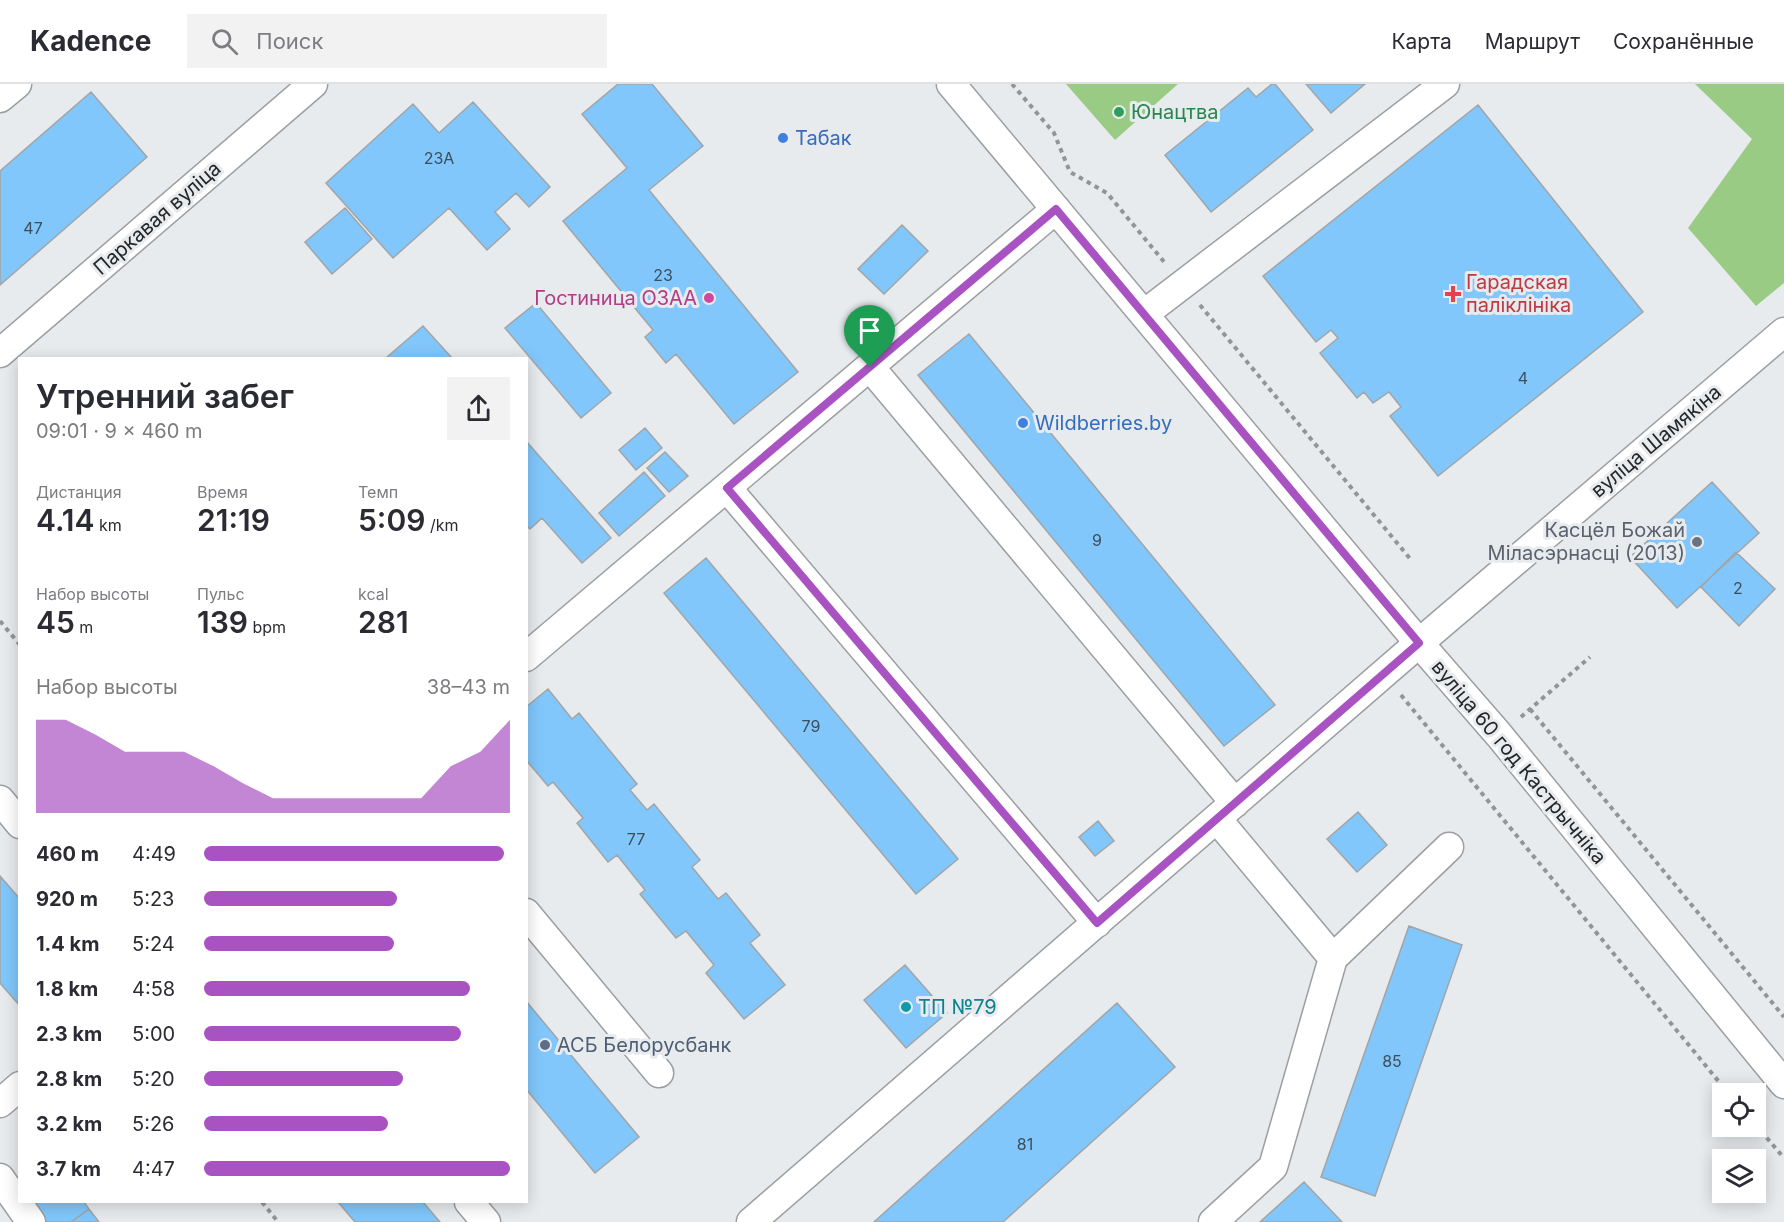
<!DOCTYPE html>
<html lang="ru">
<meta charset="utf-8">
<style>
:root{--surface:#fff;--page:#f2f2f3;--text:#2b2b33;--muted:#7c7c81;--line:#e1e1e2;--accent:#a953c2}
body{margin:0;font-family:Inter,sans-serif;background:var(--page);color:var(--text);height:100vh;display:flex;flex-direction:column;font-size:22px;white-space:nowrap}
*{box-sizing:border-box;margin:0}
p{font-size:20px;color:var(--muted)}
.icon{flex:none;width:33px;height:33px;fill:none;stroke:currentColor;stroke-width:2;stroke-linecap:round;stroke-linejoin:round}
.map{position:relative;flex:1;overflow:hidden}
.sheet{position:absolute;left:18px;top:273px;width:510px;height:846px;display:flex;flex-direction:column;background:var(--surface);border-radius:0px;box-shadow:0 3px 15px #0003}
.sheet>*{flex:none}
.fabs{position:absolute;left:1712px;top:999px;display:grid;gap:12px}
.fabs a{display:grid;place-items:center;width:54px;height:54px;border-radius:0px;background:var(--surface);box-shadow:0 3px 15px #0003;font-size:30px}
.pin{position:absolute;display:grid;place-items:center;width:51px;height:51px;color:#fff;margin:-62px -26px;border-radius:50% 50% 50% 0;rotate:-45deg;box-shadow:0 0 6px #0007}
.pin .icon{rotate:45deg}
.round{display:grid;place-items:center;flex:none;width:63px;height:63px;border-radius:0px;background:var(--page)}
.overview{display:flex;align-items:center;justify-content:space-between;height:102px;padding:0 18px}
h1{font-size:33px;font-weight:600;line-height:45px}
.figures{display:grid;grid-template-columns:repeat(3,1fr);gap:9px;height:102px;padding:6px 18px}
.figures div{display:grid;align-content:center}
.figures b{font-size:30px;font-weight:600}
.figures small{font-size:16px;font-weight:400}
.figures p{font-size:16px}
.chart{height:168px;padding:12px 18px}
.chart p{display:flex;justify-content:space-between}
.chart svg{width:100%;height:108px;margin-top:6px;fill:var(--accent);opacity:.7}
ul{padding:0 18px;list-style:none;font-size:20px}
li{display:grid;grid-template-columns:96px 72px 1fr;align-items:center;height:45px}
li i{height:15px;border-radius:8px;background:var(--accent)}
header{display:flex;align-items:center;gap:36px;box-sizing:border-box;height:84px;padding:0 30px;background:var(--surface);border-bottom:2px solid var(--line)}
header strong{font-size:28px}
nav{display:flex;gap:33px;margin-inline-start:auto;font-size:21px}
.search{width:420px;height:54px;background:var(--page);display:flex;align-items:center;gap:15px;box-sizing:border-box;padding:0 21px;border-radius:0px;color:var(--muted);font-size:22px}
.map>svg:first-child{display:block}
.green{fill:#9acb85}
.building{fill:#81c7fb;stroke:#a1a5a7;stroke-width:1.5}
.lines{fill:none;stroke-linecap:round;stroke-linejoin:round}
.minor-casing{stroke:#9c9fa2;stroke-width:31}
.path{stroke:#929496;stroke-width:4;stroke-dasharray:4.5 4.5;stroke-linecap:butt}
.minor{stroke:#fff;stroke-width:28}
.route-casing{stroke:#fff;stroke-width:12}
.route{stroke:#a953c2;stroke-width:8}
.leisure-dot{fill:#2e9e5b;stroke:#e8ebee;stroke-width:2}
.shop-dot{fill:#3f7fe0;stroke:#e8ebee;stroke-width:2}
.health-dot{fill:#e0444e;stroke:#e8ebee;stroke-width:2}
.hotel-dot{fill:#d1479c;stroke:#e8ebee;stroke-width:2}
.worship-dot{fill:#6b7280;stroke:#e8ebee;stroke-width:2}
.culture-dot{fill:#0f9aa8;stroke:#e8ebee;stroke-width:2}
.service-dot{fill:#5c6f8a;stroke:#e8ebee;stroke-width:2}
.labels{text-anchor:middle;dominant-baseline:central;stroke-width:6;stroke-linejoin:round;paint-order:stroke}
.number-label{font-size:16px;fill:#3c4e5c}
.leisure-label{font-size:20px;fill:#27864d;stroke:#e8ebee;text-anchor:start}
.shop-label{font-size:20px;fill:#366cbe;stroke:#e8ebee;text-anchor:start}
.street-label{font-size:20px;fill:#252627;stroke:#e8ebee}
.health-label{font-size:20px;fill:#be3a42;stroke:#e8ebee;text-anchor:start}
.hotel-label{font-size:20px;fill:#b23c85;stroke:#e8ebee;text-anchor:end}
.worship-label{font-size:20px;fill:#5b616d;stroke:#e8ebee;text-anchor:end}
.culture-label{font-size:20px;fill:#0d838f;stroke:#e8ebee;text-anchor:start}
.service-label{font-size:20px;fill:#4e5e75;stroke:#e8ebee;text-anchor:start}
</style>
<header>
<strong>Kadence</strong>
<div class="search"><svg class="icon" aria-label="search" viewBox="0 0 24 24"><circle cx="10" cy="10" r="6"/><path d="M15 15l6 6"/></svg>Поиск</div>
<nav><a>Карта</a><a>Маршрут</a><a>Сохранённые</a></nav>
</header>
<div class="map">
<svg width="1784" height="1138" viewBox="0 0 1784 1138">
<rect width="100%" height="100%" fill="#e8ebee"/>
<path class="green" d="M1066 0H1178L1115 56Z
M1695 0H1784V199L1756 222 1688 144 1752 55Z"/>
<path class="building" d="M618 0H652L703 62 649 106 798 288 734 340 676 270 666 279 645 253 653 246 563 137 627 84 582 30Z
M1272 0H1275L1313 46 1211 128 1165 71 1248 4 1256 13Z
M1306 0H1365L1331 29Z
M91 8 147 73 0 201V87Z
M473 18 550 103 529 123 516 109 495 128 510 145 487 166 449 124 393 174 326 99 413 20 439 49Z
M1478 21 1643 228 1438 392 1390 332 1401 323 1389 308 1373 319 1364 308 1357 314 1320 269 1338 254 1331 246 1316 258 1263 192Z
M345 124 372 155 332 190 305 158Z
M902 141 928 167 884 210 858 185Z
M536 219 611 309 581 334 505 244Z
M423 242 452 274H386Z
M969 250 1275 621 1224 662 918 291Z
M645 344 662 364 636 386 619 366Z
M526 357 611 454 582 479 542 434 530 445 526 441Z
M665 368 688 392 669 408 647 384Z
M644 388 665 412 619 452 599 429Z
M1712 398 1759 449 1677 524 1630 473Z
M1736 468 1775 505 1739 542 1701 503Z
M706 474 958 775 916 810 664 509Z
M548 605 572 635 579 629 637 700 630 706 647 726 654 720 700 776 692 783 718 815 726 809 760 851 750 859 785 901 744 935 706 889 714 881 686 847 676 854 640 810 645 806 617 771 608 778 577 739 583 734 553 698 548 702 526 676V623Z
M1358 728 1387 761 1357 788 1327 755Z
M1098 737 1114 757 1095 772 1079 753Z
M0 792 20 815V922L0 899Z
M1409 842 1462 861 1375 1112 1321 1093Z
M905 881 947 929 906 964 864 916Z
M526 917 639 1053 595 1089 526 1005Z
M1117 919 1175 983 1003 1138H874Z
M1304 1098 1342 1138H1260Z
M26 1118H84L89 1125 71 1138H41Z
M338 1118H423L440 1138H355Z
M89 1125 99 1138H71Z"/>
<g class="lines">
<defs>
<path id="minor" d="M951 0 1419 559 1499 651 1784 1000
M0 14 17 0
M1144 230 1445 0
M0 269 313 0
M870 283 1235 719
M727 404 1097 839
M526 573 1056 125
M0 716 20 740
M526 829 659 989
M1333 874 1449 763
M0 1019 20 1002
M0 1094 31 1138
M469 1118 486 1138
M751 1138 1419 559 1784 248
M1213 1138 1273 1083 1333 874 1217 735"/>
</defs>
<use href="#minor" class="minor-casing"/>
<path class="path" d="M1012 0 1054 49 1070 88 1107 109 1165 179
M1200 221 1412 477
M0 537 20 561
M1401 611 1729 1010
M1530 625 1784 933
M1521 633 1590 573
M1755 1040 1784 1074
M262 1118 278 1138"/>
<use href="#minor" class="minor"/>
</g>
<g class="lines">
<defs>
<path id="route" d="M1056 125 1419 559 1097 839 727 404Z"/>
</defs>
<use href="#route" class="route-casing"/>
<use href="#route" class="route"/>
</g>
<circle class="leisure-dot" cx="1119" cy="28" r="6"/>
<g class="shop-dot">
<circle cx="783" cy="54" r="6"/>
<circle cx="1023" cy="339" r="6"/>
</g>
<path class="health-dot" d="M1450 201h6v6h6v6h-6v6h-6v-6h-6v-6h6z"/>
<circle class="hotel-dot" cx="709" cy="214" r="6"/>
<circle class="worship-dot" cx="1697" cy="458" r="6"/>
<circle class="culture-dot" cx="906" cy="923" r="6"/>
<circle class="service-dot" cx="545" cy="961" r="6"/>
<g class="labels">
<g class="number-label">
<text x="439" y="74">23А</text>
<text x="33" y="144">47</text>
<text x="663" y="191">23</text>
<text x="1523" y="294">4</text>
<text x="1097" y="456">9</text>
<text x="1738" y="504">2</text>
<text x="811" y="642">79</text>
<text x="636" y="755">77</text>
<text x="1392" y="977">85</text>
<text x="1025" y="1060">81</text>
</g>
<g class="leisure-label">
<text x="1131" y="28">Юнацтва</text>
</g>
<g class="shop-label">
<text x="795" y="54">Табак</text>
<text x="1035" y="339">Wildberries.by</text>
</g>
<g class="street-label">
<text transform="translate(157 134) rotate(-41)">Паркавая вуліца</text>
<text transform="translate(1656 357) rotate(-40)">вуліца Шамякіна</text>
<text transform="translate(1519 678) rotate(50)">вуліца 60 год Кастрычніка</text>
</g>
<g class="health-label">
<text x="1466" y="198">Гарадская<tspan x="1466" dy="23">паліклініка</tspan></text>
</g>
<g class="hotel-label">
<text x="697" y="214">Гостиница ОЗАА</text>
</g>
<g class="worship-label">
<text x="1685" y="446">Касцёл Божай<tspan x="1685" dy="23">Міласэрнасці (2013)</tspan></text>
</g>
<g class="culture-label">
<text x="918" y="923">ТП №79</text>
</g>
<g class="service-label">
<text x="557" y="961">АСБ Белорусбанк</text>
</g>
</g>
</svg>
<div class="fabs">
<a><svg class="icon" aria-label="locate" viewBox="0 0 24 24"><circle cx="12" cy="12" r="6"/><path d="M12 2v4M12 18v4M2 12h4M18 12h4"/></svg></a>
<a><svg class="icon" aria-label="layers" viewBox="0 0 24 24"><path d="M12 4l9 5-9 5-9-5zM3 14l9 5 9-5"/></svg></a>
</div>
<div class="pin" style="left:870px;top:283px;background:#1e9e55"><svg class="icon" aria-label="arrive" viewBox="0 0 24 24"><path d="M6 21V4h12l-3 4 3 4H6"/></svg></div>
<section class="sheet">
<div class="overview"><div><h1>Утренний забег</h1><p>09:01 · 9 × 460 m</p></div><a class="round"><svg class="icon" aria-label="share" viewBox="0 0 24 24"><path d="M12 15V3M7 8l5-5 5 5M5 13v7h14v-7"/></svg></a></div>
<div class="figures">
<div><p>Дистанция</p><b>4.14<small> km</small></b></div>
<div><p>Время</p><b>21:19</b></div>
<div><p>Темп</p><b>5:09<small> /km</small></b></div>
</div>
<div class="figures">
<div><p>Набор высоты</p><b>45<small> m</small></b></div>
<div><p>Пульс</p><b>139<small> bpm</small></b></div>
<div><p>kcal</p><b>281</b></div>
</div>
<div class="chart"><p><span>Набор высоты</span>38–43 m</p>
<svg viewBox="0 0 160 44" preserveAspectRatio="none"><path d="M0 44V6L10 6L20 12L30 19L40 19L50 19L60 25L70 32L80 38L90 38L100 38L110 38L120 38L130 38L140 25L150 19L160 6V44z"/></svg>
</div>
<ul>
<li><b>460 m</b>4:49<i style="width:98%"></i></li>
<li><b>920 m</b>5:23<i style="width:63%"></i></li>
<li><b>1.4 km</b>5:24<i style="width:62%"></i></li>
<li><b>1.8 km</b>4:58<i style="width:87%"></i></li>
<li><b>2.3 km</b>5:00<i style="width:84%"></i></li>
<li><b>2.8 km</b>5:20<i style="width:65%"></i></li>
<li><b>3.2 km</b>5:26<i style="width:60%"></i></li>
<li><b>3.7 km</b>4:47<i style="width:100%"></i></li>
</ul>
</section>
</div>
